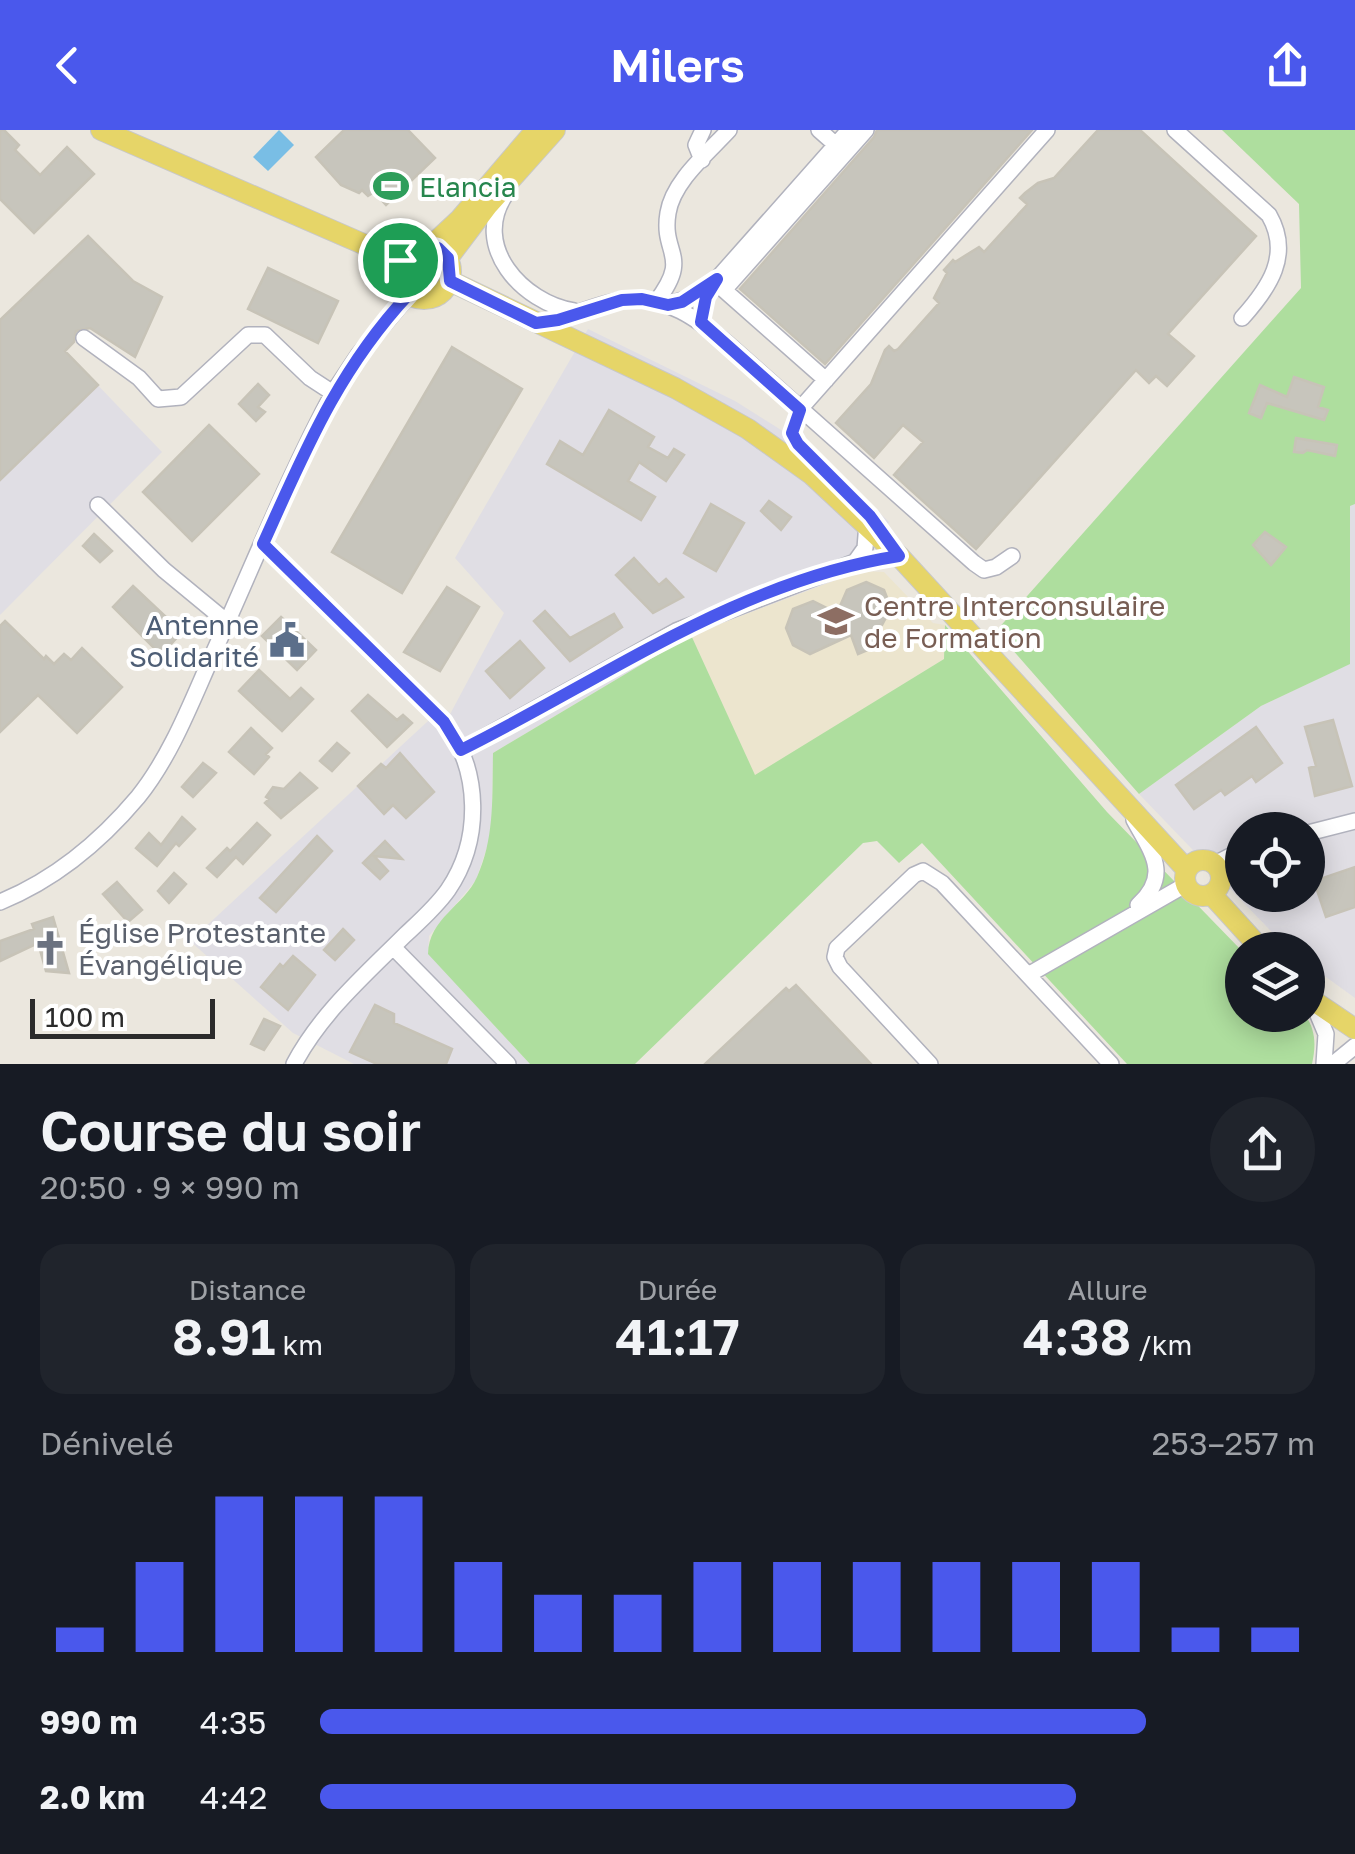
<!DOCTYPE html>
<html lang="fr">
<meta charset="utf-8">
<style>
:root{--surface:#171b24;--page:#20242c;--text:#f1f3f6;--muted:#9ea1a6;--accent:#4a58ec}
body{margin:0;font-family:"Golos Text",sans-serif;background:var(--page);color:var(--text);height:100vh;display:flex;flex-direction:column;font-size:38px;white-space:nowrap}
*{box-sizing:border-box;margin:0}
p{font-size:32px;color:var(--muted)}
.icon{flex:none;width:55px;height:55px;fill:none;stroke:currentColor;stroke-width:2;stroke-linecap:round;stroke-linejoin:round}
.map{position:relative;height:934px;overflow:hidden}
.sheet{display:flex;flex-direction:column;background:var(--surface);flex:1}
.sheet>*{flex:none}
.controls{position:absolute;left:1225px;top:682px;display:grid;gap:20px}
.controls a{display:grid;place-items:center;width:100px;height:100px;border-radius:50%;background:var(--surface);box-shadow:0 5px 25px #0003;font-size:50px}
.scale{position:absolute;left:30px;bottom:25px;width:185px;box-sizing:border-box;padding-left:10px;border:5px solid #2b2b2b;border-top:0;font-size:28px;line-height:35px;white-space:nowrap;color:#2b2b2b;-webkit-text-stroke:8px #fff;paint-order:stroke}
.pin{position:absolute;display:grid;place-items:center;width:85px;height:85px;color:#fff;margin:-42px;border:5px solid #fff;border-radius:50%;box-shadow:0 2px 10px #0007}
.round{display:grid;place-items:center;flex:none;width:105px;height:105px;border-radius:52px;background:var(--page)}
.headline{display:flex;align-items:center;justify-content:space-between;height:170px;padding:0 40px}
h1{font-size:55px;font-weight:600;line-height:75px}
.figures{display:grid;grid-template-columns:repeat(3,1fr);gap:15px;height:170px;padding:10px 40px}
.figures div{display:grid;align-content:center;border-radius:25px;background:var(--page);text-align:center}
.figures b{font-size:50px;font-weight:600}
.figures small{font-size:28px;font-weight:400}
.figures p{font-size:28px}
.chart{height:280px;padding:20px 40px}
.chart p{display:flex;justify-content:space-between}
.chart svg{width:100%;height:180px;margin-top:10px;stroke:var(--accent);stroke-width:6}
ul{padding:0 40px;list-style:none;font-size:32px}
li{display:grid;grid-template-columns:160px 120px 1fr;align-items:center;height:75px}
li i{height:25px;border-radius:12px;background:var(--accent)}
header{display:flex;justify-content:space-between;align-items:center;height:130px;padding:0 40px;background:var(--accent);color:#fff;font-size:45px;font-weight:600}
.map>svg:first-child{display:block}
.industrial{fill:#e0dee4;fill-rule:evenodd}
.education{fill:#ece5ce}
.green{fill:#aede9e}
.water{fill:#79bee5}
.building{fill:#c7c5bc;stroke:#c7c3b7;stroke-width:2.5}
.lines{fill:none;stroke-linecap:round;stroke-linejoin:round}
.minor-casing{stroke:#b1b2bd;stroke-width:18}
.major-casing{stroke:#c8c8c8;stroke-width:22}
.minor{stroke:#fff;stroke-width:15}
.major{stroke:#e6d568;stroke-width:20}
.route-casing{stroke:#fff;stroke-width:20}
.route{stroke:#4a58ec;stroke-width:12}
.labels{text-anchor:middle;dominant-baseline:central;stroke-width:8;stroke-linejoin:round;paint-order:stroke}
.leisure-label{font-size:28px;fill:#27864d;stroke:#fff;text-anchor:start}
.education-label{font-size:28px;fill:#785e54;stroke:#fff;text-anchor:start}
.service-label{font-size:28px;fill:#4e5e75;stroke:#fff;text-anchor:end}
.worship-label{font-size:28px;fill:#5b616d;stroke:#fff;text-anchor:start}
</style>
<header><svg class="icon" aria-label="back" viewBox="0 0 24 24"><path d="M15 5l-7 7 7 7"/></svg>Milers<svg class="icon" aria-label="share" viewBox="0 0 24 24"><path d="M12 15V3M7 8l5-5 5 5M5 13v7h14v-7"/></svg></header>
<div class="map">
<svg width="1355" height="934" viewBox="0 0 1355 934">
<rect width="100%" height="100%" fill="#ebe7de"/>
<path class="industrial" d="M18 172 162 322 0 485V190Z
M588 199 735 271 821 325 889 392 860 441 691 505 493 623 492 702 476 750 429 806 428 823 530 934H354L293 903 190 811 440 580 448 588 504 483 455 428Z
M1355 374V868L1308 834V820H1289L1139 664 1261 576 1349 534 1350 376ZM1242 700H1308V765H1242Z"/>
<path class="education" d="M860 441 884 442 933 493 945 495 944 529 755 646 691 505Z"/>
<path class="green" d="M1222 0H1355V374L1350 376V534L1261 576 1139 664 996 501 1301 158 1299 74Z
M407 144a19 19 0 1 1 38 0a19 19 0 1 1-38 0Z
M945 495 1107 682 1242 821V885H1305C1316 900 1316 916 1312 934H1127L922 713 899 733 877 711 863 713 635 934H530L428 824C429 788 464 776 477 747 495 707 492 666 493 623L691 505 755 645 944 529Z"/>
<path class="water" d="M279 0 294 15 268 41 253 27Z"/>
<path class="building" d="M0 0H4L19 15 15 20 40 45 67 17 94 44 34 103 0 69Z
M344 0H408L435 28 386 75 374 62 368 66 362 60 359 63 341 55 316 27Z
M877 0H1032L825 234 740 159 874 7Z
M1098 0H1140L1256 106 1168 204 1194 226 1167 256 1156 246 1149 253 1136 240 976 419 894 345 923 312 903 295 874 328 836 293 871 254 885 220 889 216 894 221 898 219 939 173 934 168 947 143 944 140 953 130 955 132 979 117 984 122 1026 76 1027 74 1020 68 1025 63 1038 53 1054 48Z
M88 106 133 151 162 167 135 227 90 198 76 201 74 212 65 221 98 255 0 350V190Z
M268 138 338 171 318 213 248 179Z
M452 217 522 259 402 463 332 422Z
M1294 247 1324 257 1318 277 1328 280 1324 290 1267 273 1261 288 1249 283 1260 255 1287 267Z
M258 254 269 265 258 277 265 282 256 291 239 274Z
M609 280 654 307 648 317 668 328 674 319 684 325 666 351 639 332 628 351 655 367 641 390 547 334 560 311 583 325Z
M209 295 259 344 192 411 143 362Z
M1296 308 1337 315 1335 326 1307 320 1303 323 1294 322Z
M769 371 791 387 781 400 761 381Z
M711 374 744 393 716 441 684 423Z
M1265 402 1286 417 1271 435 1253 415Z
M94 404 112 421 100 432 83 416Z
M634 428 659 455 666 449 683 467 653 483 616 445Z
M866 452 884 460 891 478 882 495 870 500 877 516 858 524 851 505 810 524 793 515 786 498 793 479 813 471 837 483 847 460Z
M133 456 182 502 161 525 113 477Z
M447 457 479 477 440 541 404 522Z
M545 481 570 508 614 484 622 497 570 531 534 491Z
M281 487 316 520 297 540 262 506Z
M5 491 44 529 46 526 54 534 64 524 71 530 82 518 122 557 77 603 38 565 0 602V496Z
M520 511 544 538 510 568 486 541Z
M259 540 290 569 301 558 313 569 282 601 239 561Z
M368 565 397 590 403 585 412 593 387 617 352 581Z
M1333 590 1352 656 1315 666 1309 638 1316 636 1305 597Z
M1256 597 1282 633 1256 652 1252 646 1225 665 1221 660 1194 679 1176 655Z
M251 598 272 618 266 624 269 627 254 644 229 622Z
M337 613 349 623 332 641 320 631Z
M400 623 434 662 406 688 393 675 384 684 358 656 381 634 386 638Z
M203 633 216 643 193 667 182 657Z
M300 643 317 658 281 688 265 673 269 669 266 667 273 657 284 659Z
M182 687 195 699 179 716 176 713 157 736 136 718 149 703 161 715Z
M257 693 270 705 243 734 236 727 217 747 207 738 227 718 230 721Z
M317 706 332 721 276 782 260 768Z
M385 711 402 729 374 726 388 741 380 749 363 733Z
M1355 737V777L1326 787 1314 751Z
M174 743 186 754 169 773 158 761Z
M117 752 142 780 128 792 103 764Z
M53 787 69 843 46 841 38 813 0 831V811L34 799 32 794Z
M343 799 354 810 335 830 324 820Z
M293 826 315 845 288 880 261 857 280 834 283 837Z
M796 855 871 934H705L786 858 789 861Z
M375 875 394 884V893L452 919 446 934H377L350 922Z
M264 889 280 896 264 920 251 914Z"/>
<g class="lines">
<defs>
<path id="minor" d="M819 0 836 15
M1175 0 1269 85C1292 125 1269 158 1242 188
M702 30 696 15 703 0
M506 64C470 116 523 173 574 181
M717 149 849 0
M656 172C692 125 661 125 668 83 673 51 708 23 729 0
M667 175 698 165 717 149 706 167 701 192
M540 192C568 189 595 174 623 170 665 164 699 190 729 215L974 433 984 440 996 437 1012 426
M84 208 139 248 158 269 181 267 248 205H265L310 248 333 263
M826 250 724 160 866 0
M98 375 164 440 227 492
M873 391 798 314 792 303 800 279 1047 0
M867 393 865 418 855 432 899 426 896 421
M263 414 444 592C481 640 482 710 448 760 436 777 420 791 405 805 365 845 321 883 294 934
M461 620 676 501 855 432
M1134 690C1152 723 1171 745 1138 775
M1308 703 1355 691
M1215 734 1242 720
M0 772C54 750 101 711 138 667 171 626 191 573 212 526 252 438 288 347 333 263L359 224 409 165
M393 817 508 934
M1028 845 1185 755
M1313 873 1326 904 1324 934
M930 934 840 837 835 827 837 818 914 745 923 741 942 753 1111 934
M1333 934 1355 916"/>
<path id="major" d="M101 0 400 130
M397 142a27 27 0 1 1 54 0a27 27 0 1 1-54 0Z
M432 115 460 89 536 0
M448 128 488 75 555 0
M450 151 675 258 748 299 811 344 899 426 1186 739
M1185 748a18 18 0 1 1 36 0a18 18 0 1 1-36 0Z
M1212 765 1262 820
M1308 867 1355 899"/>
</defs>
<use href="#minor" class="minor-casing"/>
<use href="#major" class="major-casing"/>
<use href="#minor" class="minor"/>
<use href="#major" class="major"/>
</g>
<g class="lines">
<defs>
<path id="route" d="M422 114 438 118 448 128 450 151 536 193 558 190 622 170 642 169 668 175 682 172 717 149 706 167 701 192 800 280 792 303 798 314 870 386 899 426C738 451 604 549 461 620L444 592 263 414C305 321 338 240 409 164L399 153C394 133 403 119 422 114Z"/>
</defs>
<use href="#route" class="route-casing"/>
<use href="#route" class="route"/>
</g>
<defs>
<symbol id="stadium-bare" viewBox="-9 -9 18 18"><path d="M0-5a6.5 5 0 1 0 0 10a6.5 5 0 1 0 0-10ZM-3.5-1.8h7v3.6h-7Z" fill="#2e9e5b" stroke="#fff" stroke-width="2.5" paint-order="stroke"/></symbol>
<symbol id="university-bare" viewBox="-9 -9 18 18"><path d="M0-5L7-2L0 1L-7-2ZM-4 1L0 2.5L4 1V4Q0 6-4 4Z" fill="#8d6e63" stroke="#fff" stroke-width="2.5" paint-order="stroke"/></symbol>
<symbol id="civic-bare" viewBox="-9 -9 18 18"><path d="M-.6-6.5H3V-4.5H.6V-3L4-1V1h2V6H-6V1h2V-1L-.6-3ZM-1.2 2.5V6h2.4V2.5Z" fill="#5c6f8a" stroke="#fff" stroke-width="2.5" paint-order="stroke"/></symbol>
<symbol id="church-bare" viewBox="-9 -9 18 18"><path d="M-1.2-6h2.4v3.5h3.3v2.4h-3.3V6h-2.4V-.1h-3.3v-2.4h3.3Z" fill="#6b7280" stroke="#fff" stroke-width="2.5" paint-order="stroke"/></symbol>
</defs>
<g fill-rule="evenodd">
<use href="#stadium-bare" x="366" y="31" width="50" height="50"/>
<use href="#university-bare" x="811" y="466" width="50" height="50"/>
<use href="#civic-bare" x="262" y="485" width="50" height="50"/>
<use href="#church-bare" x="25" y="793" width="50" height="50"/>
</g>
<g class="labels">
<g class="leisure-label">
<text x="419" y="56">Elancia</text>
</g>
<g class="education-label">
<text x="864" y="475">Centre Interconsulaire<tspan x="864" dy="32">de Formation</tspan></text>
</g>
<g class="service-label">
<text x="259" y="494">Antenne<tspan x="259" dy="32">Solidarité</tspan></text>
</g>
<g class="worship-label">
<text x="78" y="802">Église Protestante<tspan x="78" dy="32">Évangélique</tspan></text>
</g>
</g>
</svg>
<div class="controls">
<a><svg class="icon" aria-label="locate" viewBox="0 0 24 24"><circle cx="12" cy="12" r="6"/><path d="M12 2v4M12 18v4M2 12h4M18 12h4"/></svg></a>
<a><svg class="icon" aria-label="layers" viewBox="0 0 24 24"><path d="M12 4l9 5-9 5-9-5zM3 14l9 5 9-5"/></svg></a>
</div>
<div class="scale">100 m</div>
<div class="pin" style="left:400px;top:130px;background:#1e9e55"><svg class="icon" aria-label="arrive" viewBox="0 0 24 24"><path d="M6 21V4h12l-3 4 3 4H6"/></svg></div>
</div>
<section class="sheet">
<div class="headline"><div><h1>Course du soir</h1><p>20:50 · 9 × 990 m</p></div><a class="round"><svg class="icon" aria-label="share" viewBox="0 0 24 24"><path d="M12 15V3M7 8l5-5 5 5M5 13v7h14v-7"/></svg></a></div>
<div class="figures">
<div><p>Distance</p><b>8.91<small> km</small></b></div>
<div><p>Durée</p><b>41:17</b></div>
<div><p>Allure</p><b>4:38<small> /km</small></b></div>
</div>
<div class="chart"><p><span>Dénivelé</span>253–257 m</p>
<svg viewBox="0 0 160 44" preserveAspectRatio="none"><path d="M5 44V38M15 44V22M25 44V6M35 44V6M45 44V6M55 44V22M65 44V30M75 44V30M85 44V22M95 44V22M105 44V22M115 44V22M125 44V22M135 44V22M145 44V38M155 44V38"/></svg>
</div>
<ul>
<li><b>990 m</b>4:35<i style="width:83%"></i></li>
<li><b>2.0 km</b>4:42<i style="width:76%"></i></li>
</ul>
</section>
